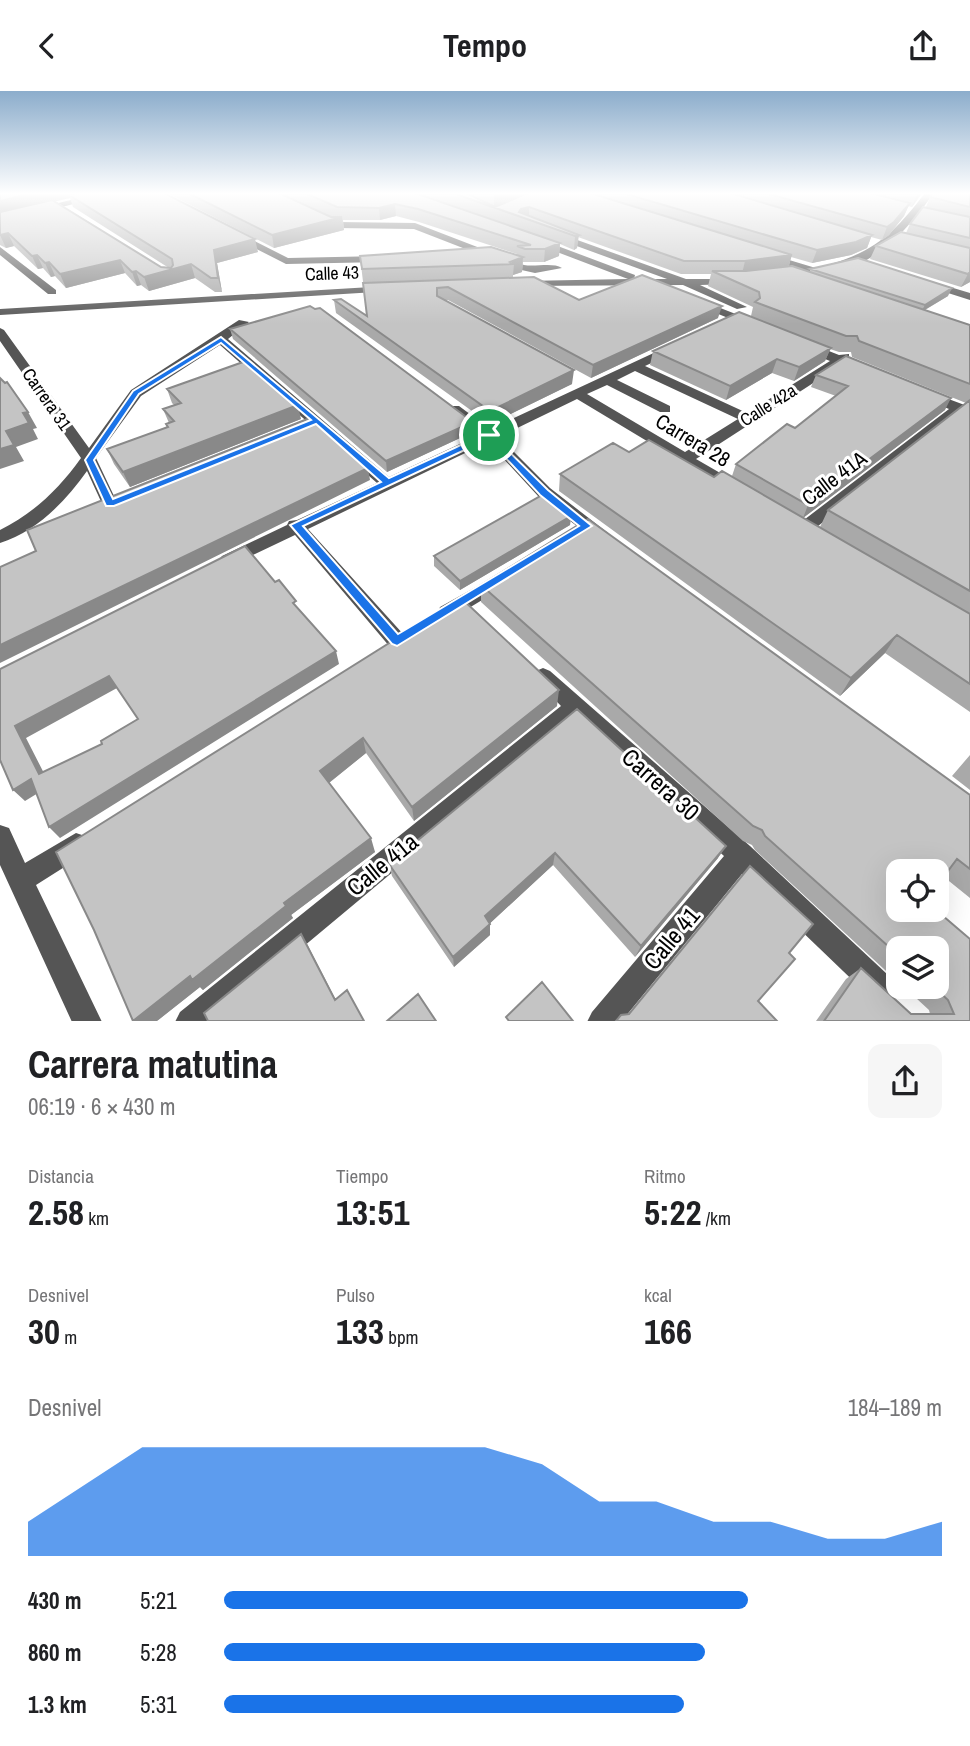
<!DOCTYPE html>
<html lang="es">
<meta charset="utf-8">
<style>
:root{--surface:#fff;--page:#f6f6f6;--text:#202124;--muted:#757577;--accent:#1a73e8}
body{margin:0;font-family:"Archivo Narrow",sans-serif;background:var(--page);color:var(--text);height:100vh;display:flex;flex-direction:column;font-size:26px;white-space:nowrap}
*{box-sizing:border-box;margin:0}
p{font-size:23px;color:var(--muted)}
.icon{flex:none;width:38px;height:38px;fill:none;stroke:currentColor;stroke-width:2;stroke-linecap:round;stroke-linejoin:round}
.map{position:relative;height:930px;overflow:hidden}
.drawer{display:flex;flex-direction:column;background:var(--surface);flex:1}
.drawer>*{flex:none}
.fabs{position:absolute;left:886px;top:768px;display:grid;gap:14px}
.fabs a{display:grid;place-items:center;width:63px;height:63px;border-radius:14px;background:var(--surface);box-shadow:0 7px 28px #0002;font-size:35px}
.pin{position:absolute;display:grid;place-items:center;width:60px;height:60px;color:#fff;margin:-30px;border:4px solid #fff;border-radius:50%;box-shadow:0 2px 7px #0007}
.round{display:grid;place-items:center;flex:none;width:74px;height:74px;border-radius:14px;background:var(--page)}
.headline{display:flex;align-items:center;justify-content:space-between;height:119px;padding:0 28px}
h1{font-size:38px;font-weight:700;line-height:52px}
.metrics{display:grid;grid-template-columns:repeat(3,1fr);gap:10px;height:119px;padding:7px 28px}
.metrics div{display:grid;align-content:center}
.metrics b{font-size:35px;font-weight:700}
.metrics small{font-size:19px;font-weight:400}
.metrics p{font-size:19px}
.chart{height:196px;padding:14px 28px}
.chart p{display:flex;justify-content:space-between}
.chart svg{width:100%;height:126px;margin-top:7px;fill:var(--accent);opacity:.7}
ul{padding:0 28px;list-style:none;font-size:23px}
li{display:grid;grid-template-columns:112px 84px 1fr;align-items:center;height:52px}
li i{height:18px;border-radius:9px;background:var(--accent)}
header{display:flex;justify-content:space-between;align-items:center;height:91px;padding:0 28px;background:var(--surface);font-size:32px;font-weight:700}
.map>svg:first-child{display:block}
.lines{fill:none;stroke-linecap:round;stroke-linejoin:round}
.minor{fill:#555;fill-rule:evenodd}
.wall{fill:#a9a9a9;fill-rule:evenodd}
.shaded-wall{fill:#898989}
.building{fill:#c4c4c4;stroke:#898989;stroke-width:2;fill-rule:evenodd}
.route{fill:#1a73e8;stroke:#fff;stroke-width:2;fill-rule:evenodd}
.labels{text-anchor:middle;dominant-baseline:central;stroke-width:6;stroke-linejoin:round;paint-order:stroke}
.far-street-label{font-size:18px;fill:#000;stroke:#fff}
.street-label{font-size:21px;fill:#000;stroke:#fff}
.near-street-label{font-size:24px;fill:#000;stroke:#fff}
</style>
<header><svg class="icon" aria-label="back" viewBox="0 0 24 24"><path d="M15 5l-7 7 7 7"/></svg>Tempo<svg class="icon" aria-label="share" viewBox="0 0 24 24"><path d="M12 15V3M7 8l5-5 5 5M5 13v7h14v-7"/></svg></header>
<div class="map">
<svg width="970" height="931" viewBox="0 0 970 931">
<rect width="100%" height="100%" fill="#fff"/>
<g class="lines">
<path class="minor" d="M100 102H116L0 132V126Z
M925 102H934C912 132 876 179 834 176V172C879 158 897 138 925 102Z
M322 125 338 131 415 132 524 174C536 176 553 171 562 177L535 182 517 178 414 138 337 137 319 130 318 128Z
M555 141 686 188H735L736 190 731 193 700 194 747 216 737 218 683 194 520 195 519 193 524 190 628 188 536 153 534 151 539 148 635 184 634 188H667L552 146V142Z
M235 143H241L288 167 382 165 387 168 382 171 286 173 235 147Z
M0 156 56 199V203H48L0 164Z
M766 162 819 178 820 180 815 183 763 167V163Z
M930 190 970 202V209L926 195V191Z
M388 195 393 198 392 200 0 224V218Z
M700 209 756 231 758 233 748 235 696 214 694 212Z
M239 229 249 231 228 248 389 386 479 344 449 321V315H459L490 338 673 253 679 257 677 260 645 275 747 322 830 270 803 259V253H811L839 264 849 263V269L868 278 862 282 841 274 696 368 741 394 743 398 735 403 577 308 499 346 550 397 608 442 611 446 608 450H596L538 405 488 351 308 438 404 544 407 550 404 556 397 558 390 556 295 444 234 473H222L219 469 222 465 287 434 289 430 297 429 377 392 220 254 141 305 96 367 114 405 125 402 131 403 133 407C128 415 113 419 104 417L87 380C66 410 36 441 0 452V439C34 422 59 398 81 367L0 250V237L4 239 89 357 131 299ZM635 280 738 328 685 361 587 303 607 294 660 321H670V315L617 289Z
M927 300 970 316V325L961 322 808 443H796L794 439 796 435 949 318 922 307V301Z
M501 482 507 484 510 489 507 494 454 526 447 528 440 526 438 521 440 516Z
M543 577 550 580 750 755 888 884 892 894 888 904 878 908 868 904 742 783 621 931H587L592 921 724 765 575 629 213 931H175L180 921 561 615 533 586 536 580Z
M0 734 9 737 25 772 76 742 85 745 88 754 85 763 36 794 102 931H72L0 774Z"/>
</g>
<path class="wall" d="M0 102H164L258 161 217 172 222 201H215L195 187 149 200 141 194 137 195 125 182 66 197 55 185 51 186 43 177 38 178 14 155 6 157 0 154ZM70 107 73 116 169 177 161 176 55 110Z
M167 102H279L333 126 280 102H922L912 116 908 115 904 125 889 144 882 149 871 146 867 157 851 164 812 172 791 166 789 175 810 181V178L948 205 925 219 970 234V621L885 562 840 605 559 400 560 383 629 361 714 386 732 385 736 373 795 337 836 305 811 296 816 284 945 319 803 427 820 436 828 419 966 312 852 266 851 261H839L830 258 825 270 794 290 772 282 726 309 650 274 653 260 751 225 753 216 708 195 711 183H681L578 146 577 157 574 159 560 153 559 165 544 171H523L522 181 513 184V187L579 209 718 227 591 287 448 209H445L572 293 490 333 336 222 334 209 367 225 360 165 517 163 419 131 396 125 380 129H343L344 139 274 157ZM428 107 443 111 493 129Z
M970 102V191L961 196 870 168 876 155 906 142 910 133 926 116 930 106Z
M315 218 473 331V341L387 381 233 248 230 238Z
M167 298 301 328 130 396 114 373 107 358 167 336 166 333 169 332 163 318 174 314 172 312Z
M571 425 570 434 460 499 434 475V465Z
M481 494 970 704V807L944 786 898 780 970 930H816L846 888 861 877 911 923H930L929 919 904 896H936L898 858V891L755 759 752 754 743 750 481 511Z
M461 507 557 615 414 730 366 662 329 692 375 761 291 824 293 827 203 899 200 896 157 930Z
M577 618 718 767 635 866 553 774 490 832V844L454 876 392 785 389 773Z
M970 664V699L952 685Z"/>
<path class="shaded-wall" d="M32 102H87L69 104 70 107 0 123V110Z
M499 102H531L494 116V104Z
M918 102H922L912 116 917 104Z
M910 112 904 125 889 144 882 149 887 136Z
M395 113 396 125 380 129 379 117Z
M529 116V129L519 121 521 118Z
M342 126 344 139 274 157 272 144Z
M8 142 14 155 6 157 0 144Z
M579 144 577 157 574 159 575 145Z
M872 144 867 157 851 164 812 172 817 159Z
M255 148 258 161 217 172 222 201 218 187 214 159Z
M560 152 559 165 544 171 545 158Z
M37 164 43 177 38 178 32 165Z
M792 164 788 177 742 183 745 170Z
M523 166 522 181 513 184 514 173 510 171Z
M120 169 125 182 66 197 60 183Z
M49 171 55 185 51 186 45 172Z
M191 173 195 187 149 200 144 186Z
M136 180 141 194 137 195 132 181Z
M970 181V191L961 196 968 183Z
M952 197 948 205 921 221 925 214Z
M722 215 718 227 591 287 593 274Z
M831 257 825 270 794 290 799 276Z
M777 268 772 282 726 309 730 295Z
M574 279 572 293 490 333V320Z
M951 307 945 319 803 427 808 414Z
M298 314 301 328 130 396 123 381Z
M28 321 37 337 33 338 38 348 16 356 24 370 0 378V358L6 340 23 322Z
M473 331V341L387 381 386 370Z
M368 377 370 389 0 572V554Z
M571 425 570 434 460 499V490Z
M897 544 885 562 840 605 851 587Z
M336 560 339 573 60 747 49 736Z
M109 585 117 597 26 647 50 694 39 683 15 635Z
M559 599 557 615 414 730 412 716Z
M363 647 366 662 325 695 320 680Z
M31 688 43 699 25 710 13 699Z
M371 747 375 761 291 824 284 812Z
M726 755 718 767 635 866 641 855Z
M555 762 553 774 485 837V825Z
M286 815 293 827 203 899 200 896 157 930H133L190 885Z
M490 833V844L454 876 453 866Z
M301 843 308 855 341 919 335 909Z"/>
<path class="building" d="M0 102H32L0 110Z
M75 102H164L255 148 214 159 218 187H211L191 173 144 186 136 180 132 181 120 169 60 183 49 171 45 172 37 164 32 165 8 142 0 144V121L52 109 161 176 171 177 173 174 172 168 69 104Z
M188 102H279L331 126H342L272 144Z
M305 102H415L560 152 545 158H525L517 155 531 154 418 118 395 113 379 117 337 116Z
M453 102H466L495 116 528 102H590L792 164 745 170H684L529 116 521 118 519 121 579 144 575 145Z
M623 102H730L872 144 856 151 817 159Z
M765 102H870L910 112 894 131 887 136Z
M933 102H970V116L930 106Z
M923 116 970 126V147L910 133Z
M901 141 970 157V181L968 183 876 155Z
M491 156 523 166 510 171 514 173 362 178 360 165Z
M858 167 952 197 925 214 810 178Z
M792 175 970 234V293L859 250 857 245H846L755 211 760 207 759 201 712 180H746Z
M642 184 722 215 593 274 448 196 437 197V205L574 279 490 320 334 209 341 208 367 225 363 192 534 186 579 209Z
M310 215 315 218 320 217 473 331 386 370 230 238Z
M739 221 831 257 799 276 777 268 730 295 653 260Z
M846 265 951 307 808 414 736 373 787 333 795 337 848 295 816 284Z
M246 270 298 314 123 381 107 358 168 336 166 333 174 330 163 318 181 312 167 298Z
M0 287 5 292 7 291 28 321 23 322 29 332 6 340 14 354 0 358Z
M970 309V500L828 419Z
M310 327 368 377 0 554V476L36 460 27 439Z
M649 349 714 386 722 380 970 523V593L897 544 851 587 560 383 613 352 629 361Z
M544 403 571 425 460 490 434 465Z
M588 428 970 704V778L957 768 936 796V780H898V819H936L970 848V930H824L861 877 911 923H954L948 909 934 896H936V858H898V864L765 745 762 739 753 735 481 494Z
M245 455 275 491 279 489 296 510 293 512 336 560 49 736 31 688 13 699 0 669V578ZM109 585 138 628 101 650 102 653 39 683 15 635Z
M461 507 559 599 412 716 363 647 320 680 371 747 284 812 286 815 192 889 190 885 133 930 94 839 56 761Z
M577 618 726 755 641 855 555 762 485 825 490 833 453 866 389 773Z
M750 775 813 833 789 862 795 868 758 910 777 930H616L621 924 629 923Z
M301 843 335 909 347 899 364 930H208L204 922Z
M542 891 573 930H509L506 926Z
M418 903 436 930H387Z"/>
<linearGradient id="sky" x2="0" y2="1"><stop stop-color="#8cadcc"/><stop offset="0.44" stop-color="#fff"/><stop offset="1" stop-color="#fff" stop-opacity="0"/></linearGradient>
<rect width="970" height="233" fill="url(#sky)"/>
<path class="route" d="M221 246 389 387 489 341 548 399 592 435 397 555 392 553 290 434 381 391 316 333 114 415H106L85 369 133 300ZM221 252 311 329 113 408 94 369 139 303ZM488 348 540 404 579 435 398 543 303 435Z"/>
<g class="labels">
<g class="far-street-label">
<text transform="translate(332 182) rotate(-2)">Calle 43</text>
<text transform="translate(47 308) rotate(55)">Carrera 31</text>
<text transform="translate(768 314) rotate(-32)">Calle 42a</text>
</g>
<g class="street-label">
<text transform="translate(693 349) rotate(31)">Carrera 28</text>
<text transform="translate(834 387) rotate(-37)">Calle 41A</text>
</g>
<g class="near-street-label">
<text transform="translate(661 693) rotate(42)">Carrera 30</text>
<text transform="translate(382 773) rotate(-39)">Calle 41a</text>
<text transform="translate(671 847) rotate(-50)">Calle 41</text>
</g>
</g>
</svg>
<div class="fabs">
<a><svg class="icon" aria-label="locate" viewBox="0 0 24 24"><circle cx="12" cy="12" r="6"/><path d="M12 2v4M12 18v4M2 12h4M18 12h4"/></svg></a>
<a><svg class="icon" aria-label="layers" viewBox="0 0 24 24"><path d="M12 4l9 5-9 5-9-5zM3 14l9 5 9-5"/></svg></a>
</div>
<div class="pin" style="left:489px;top:344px;background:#1e9e55"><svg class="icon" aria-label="arrive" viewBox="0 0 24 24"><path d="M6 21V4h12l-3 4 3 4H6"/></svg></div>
</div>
<section class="drawer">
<div class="headline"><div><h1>Carrera matutina</h1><p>06:19 · 6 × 430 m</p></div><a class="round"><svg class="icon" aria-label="share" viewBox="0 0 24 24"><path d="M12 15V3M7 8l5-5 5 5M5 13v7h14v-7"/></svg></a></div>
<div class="metrics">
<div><p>Distancia</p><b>2.58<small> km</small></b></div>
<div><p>Tiempo</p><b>13:51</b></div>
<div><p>Ritmo</p><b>5:22<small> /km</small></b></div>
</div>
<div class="metrics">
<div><p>Desnivel</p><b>30<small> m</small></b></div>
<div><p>Pulso</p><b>133<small> bpm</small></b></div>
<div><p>kcal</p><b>166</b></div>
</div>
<div class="chart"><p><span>Desnivel</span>184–189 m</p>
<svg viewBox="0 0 160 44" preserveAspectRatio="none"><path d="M0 44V32L10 19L20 6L30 6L40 6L50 6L60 6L70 6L80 6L90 12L100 25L110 25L120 32L130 32L140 38L150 38L160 32V44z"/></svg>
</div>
<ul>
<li><b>430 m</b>5:21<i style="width:73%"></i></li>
<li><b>860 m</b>5:28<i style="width:67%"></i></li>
<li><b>1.3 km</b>5:31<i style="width:64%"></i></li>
</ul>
</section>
